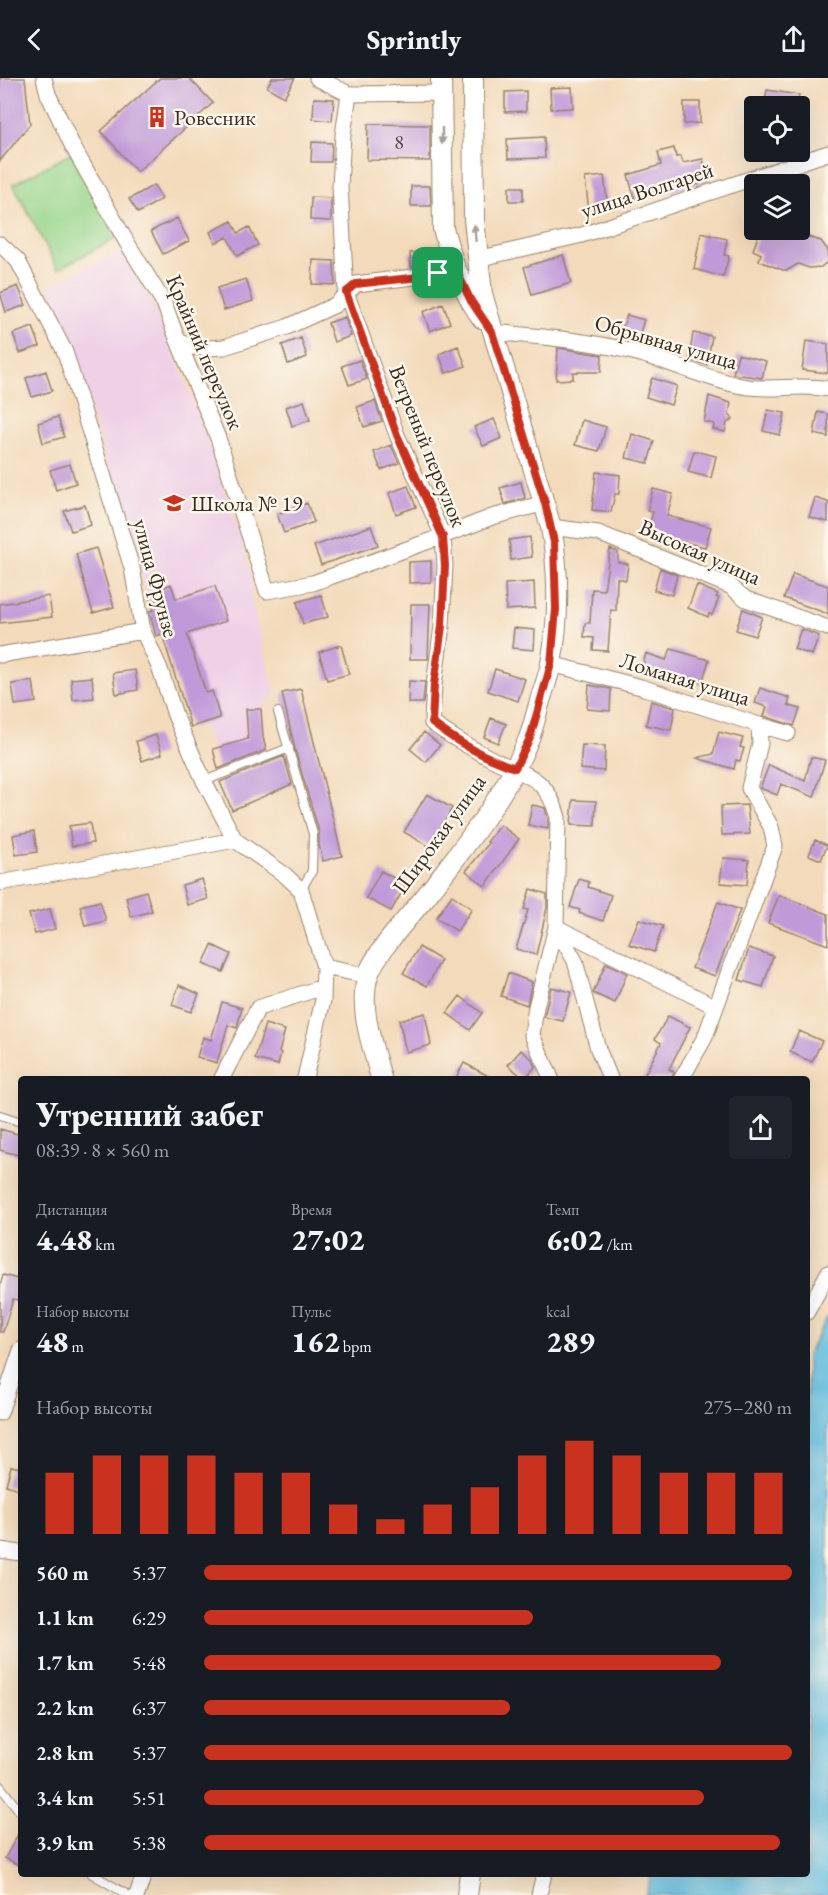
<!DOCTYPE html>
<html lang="ru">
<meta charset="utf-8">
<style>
:root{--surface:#171b24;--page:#20242c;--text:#f1f3f6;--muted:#9ea1a6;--accent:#c8321e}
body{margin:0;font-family:"EB Garamond",serif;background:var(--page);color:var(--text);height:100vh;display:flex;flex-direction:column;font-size:22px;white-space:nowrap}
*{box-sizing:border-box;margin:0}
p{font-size:20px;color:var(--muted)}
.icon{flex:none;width:33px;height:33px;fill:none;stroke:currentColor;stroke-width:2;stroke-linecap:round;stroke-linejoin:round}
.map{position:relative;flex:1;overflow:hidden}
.panel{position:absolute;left:18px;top:998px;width:792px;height:801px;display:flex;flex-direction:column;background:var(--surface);border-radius:6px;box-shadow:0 6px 24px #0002}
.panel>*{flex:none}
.controls{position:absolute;left:744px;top:18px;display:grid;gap:12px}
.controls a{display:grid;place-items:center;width:66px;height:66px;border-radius:6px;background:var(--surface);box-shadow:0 6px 24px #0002;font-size:30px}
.pin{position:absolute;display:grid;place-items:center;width:51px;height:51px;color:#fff;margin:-26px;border-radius:12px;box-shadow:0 3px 9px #0006}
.round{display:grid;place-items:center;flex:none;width:63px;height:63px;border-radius:6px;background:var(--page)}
.head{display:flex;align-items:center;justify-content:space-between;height:102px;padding:0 18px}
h1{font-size:33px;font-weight:800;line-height:45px}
.metrics{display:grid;grid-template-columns:repeat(3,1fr);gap:9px;height:102px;padding:6px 18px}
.metrics div{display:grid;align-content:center}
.metrics b{font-size:30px;font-weight:800}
.metrics small{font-size:16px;font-weight:400}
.metrics p{font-size:16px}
.chart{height:168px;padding:12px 18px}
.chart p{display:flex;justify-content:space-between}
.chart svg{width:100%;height:108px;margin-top:6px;stroke:var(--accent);stroke-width:6}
ul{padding:0 18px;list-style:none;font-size:20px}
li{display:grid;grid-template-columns:96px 72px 1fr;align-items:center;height:45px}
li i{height:15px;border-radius:8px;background:var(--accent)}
header{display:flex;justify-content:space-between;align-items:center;height:78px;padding:0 18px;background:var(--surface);font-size:27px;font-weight:800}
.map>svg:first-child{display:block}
.built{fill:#efd0e7}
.green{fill:#96d58b;stroke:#688054;stroke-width:1.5}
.water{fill:#64bfe2;stroke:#507480;stroke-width:1.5}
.building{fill:#c099d8}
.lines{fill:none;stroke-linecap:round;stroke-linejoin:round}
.service-casing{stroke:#97826c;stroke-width:10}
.minor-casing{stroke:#97826c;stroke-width:17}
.tertiary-casing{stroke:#97826c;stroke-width:22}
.service{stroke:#fff;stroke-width:8}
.minor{stroke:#fff;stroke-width:15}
.tertiary{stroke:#fff;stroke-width:20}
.oneway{fill:#a79f9a}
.route-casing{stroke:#fff;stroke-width:12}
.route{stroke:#c8321e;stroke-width:8}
.labels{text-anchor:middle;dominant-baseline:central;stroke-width:5;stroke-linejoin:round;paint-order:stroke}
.number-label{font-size:20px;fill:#5c464c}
.poi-label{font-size:22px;fill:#3b2a1e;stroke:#fbf7ec;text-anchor:start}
.street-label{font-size:22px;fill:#3b2a1e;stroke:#fbf7ec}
</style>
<header><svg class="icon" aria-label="back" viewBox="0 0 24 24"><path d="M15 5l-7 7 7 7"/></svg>Sprintly<svg class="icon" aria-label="share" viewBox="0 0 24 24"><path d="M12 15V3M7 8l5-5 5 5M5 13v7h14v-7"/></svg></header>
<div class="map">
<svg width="828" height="1817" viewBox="0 0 828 1817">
<rect width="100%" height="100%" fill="#fbf7ec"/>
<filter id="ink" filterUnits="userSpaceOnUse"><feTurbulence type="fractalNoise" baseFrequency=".0167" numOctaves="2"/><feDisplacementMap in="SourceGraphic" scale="12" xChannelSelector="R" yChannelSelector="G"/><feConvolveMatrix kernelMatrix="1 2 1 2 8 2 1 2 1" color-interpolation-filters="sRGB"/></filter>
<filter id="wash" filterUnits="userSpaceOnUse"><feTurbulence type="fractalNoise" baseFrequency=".008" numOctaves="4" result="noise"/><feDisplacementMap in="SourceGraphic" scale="24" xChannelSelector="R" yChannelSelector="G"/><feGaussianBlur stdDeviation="1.35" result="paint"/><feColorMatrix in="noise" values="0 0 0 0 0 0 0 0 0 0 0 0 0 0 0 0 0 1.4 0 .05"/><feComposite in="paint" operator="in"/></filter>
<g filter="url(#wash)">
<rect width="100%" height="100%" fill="#f3daba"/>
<path class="built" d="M122 173 155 228 209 363 252 498 251 522 275 615 261 631 262 657 213 671 202 646 191 649 162 556 155 558 147 534 154 531 137 488 72 267 48 209Z"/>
<path class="green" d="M72 75 117 160 58 191 13 106Z"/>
<path class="water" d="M828 1238V1817H645L652 1796H807V1277Z"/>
<g id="blocks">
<path class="building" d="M0 0H25L30 46 0 83Z
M160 0H189L213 25 137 94 101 53Z
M272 0H295L284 19 267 9Z
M572 9 573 30 551 31 550 10Z
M767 12 799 17 797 28H764Z
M526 13V33L505 34V14Z
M314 20 334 21 332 43 313 41Z
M684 24H700V45L684 46Z
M368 46 430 47V83L367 82Z
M544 59 545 80 508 81 507 61Z
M312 64 332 65 331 84H311Z
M674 70 676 79 681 78 683 85 703 81 708 104 635 122 628 97 661 87 658 74Z
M604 98 608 130 589 133 585 100Z
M154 107 162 121 138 135 129 121Z
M411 108H430L431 128H411Z
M509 109H523V123H509Z
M311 119 331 120V143L310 142Z
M177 140 189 163 163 176 151 153Z
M232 143 238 155 249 149 258 167 237 178 227 159 215 165 210 154Z
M769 152H785L821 163 827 171 828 183 821 189 809 190 798 186 788 192H783L759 183 761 176 753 172 760 153Z
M701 155 727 161 724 177 729 178 723 199 694 191Z
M431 173 433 186 411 189 410 175Z
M563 177 571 205 532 217 524 189Z
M313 182 334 183 335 207 312 206Z
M246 201 253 223 224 232 217 210Z
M18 208 26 227 6 234 0 215Z
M443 226 450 245 430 253 423 234Z
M627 237 644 242 637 264 620 259Z
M345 239 351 258 334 264 328 245Z
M33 249 40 268 20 275 13 256Z
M693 255 712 258 707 287 689 282Z
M301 260 307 279 288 286 282 267Z
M806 263 828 266V295L802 292Z
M458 268 466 288 446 295 439 276Z
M558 270 602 277 601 294H573V301L556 302Z
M738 276 766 283 762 300 733 296Z
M360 282 367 301 349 307 342 288Z
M46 293 52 313 32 319 26 300Z
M652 300 677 308 671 327 646 319Z
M709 318 731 325 729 336 733 341 727 345 725 354 713 351 714 346 704 344Z
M304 323 310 342 292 348 286 329Z
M375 323 382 343 364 349 357 329Z
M768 332 785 335 780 357 763 353Z
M818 334 828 336V359L814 356Z
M58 339 64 359 43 365 38 345Z
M494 341 502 360 483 368 474 349Z
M582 342 606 349 599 373 575 367Z
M632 356 654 363 648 385 626 380Z
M391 367 399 385 381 392 374 374Z
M694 373 716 378 711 400 688 394Z
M70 386 76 405 56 412 50 392Z
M596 394 620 397 619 416H615L611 434 592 432Z
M521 404 525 420 505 426 500 410Z
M408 408 416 429 396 436 389 415Z
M653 411 673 416 667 438 711 449 705 469 647 455 653 434 647 433Z
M815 420 828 424V444L809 439Z
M307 425 314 444 284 455 277 436Z
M85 427 91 447 71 453 64 433Z
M371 448 378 467 321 487 314 468Z
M530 459 532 479 511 482 509 462Z
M96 470 114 529 93 535 76 476Z
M610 471 618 474V484L628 486 626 502 617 500 616 533 611 532 608 573 593 572 594 560 584 559 585 545H590L592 511 604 512Z
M431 483V504L409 505V484Z
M660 490 677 497 672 517 654 512Z
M793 496 828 508V536L784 520Z
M534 504 535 530 506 532 505 506Z
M171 506 176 521 215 508 226 543 187 556 206 615 212 613 220 640 191 649 162 556 156 558 149 533 154 532 149 515Z
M697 507 718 516 716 519 719 520 712 537 709 536 708 539 688 530Z
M321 517 328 539 303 546 297 524Z
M49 518 52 539 0 545V526Z
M411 526H430L428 581H410Z
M743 531 762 539 755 558 736 552Z
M514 550 535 552 534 572 512 570Z
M801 551 819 558 812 577 794 571Z
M341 567 349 596 327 602 319 574Z
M671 571 709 582 702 605 642 590 646 575 666 582Z
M495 591 525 601 518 623 488 613Z
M135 592 138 612 116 616 113 595Z
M92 599 94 620 73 622 71 601Z
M33 603 36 624 15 627 12 606Z
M409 603 425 604 423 625H408Z
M589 607 611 611 610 633 587 631Z
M760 610 790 620 788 627 800 631 794 648 764 638 767 629 755 625Z
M301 611 342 778 323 783 319 767V754L295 672 282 615Z
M651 623 675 630 671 652 646 647Z
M246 631H261L263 659 266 672 218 691 213 671 248 661Z
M491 640 506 646 498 665 484 659Z
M424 654 440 667 426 684 410 671Z
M719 654 743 660 740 669 744 670 740 683 736 682 734 691 697 680 713 676Z
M156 657 162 676 142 683 136 663Z
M582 667 605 668 604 693 580 691Z
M284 678 292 706 232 732 220 704Z
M811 679 825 682 814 719 781 706 777 717 760 710 769 687 805 703Z
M427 716 452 730 430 769 404 754Z
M573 722 596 723 595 748 571 747Z
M532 727 545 730 548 741V751L528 747Z
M747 727 750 756 722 757 721 728Z
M90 745 93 765 72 768 69 748Z
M500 747 519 761 485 808 466 793 489 765 487 764Z
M34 753 37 774 16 777 13 757Z
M815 762 827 767 821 782 809 777Z
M723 780 749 782 747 807 720 805Z
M381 793 406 807 391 833 366 820Z
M202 801 208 821 187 827 182 807Z
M579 801 589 804 588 809 611 817 603 843 579 835 580 832 570 829Z
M530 811 547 816V830L536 877 516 871 528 832 524 831Z
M146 813 152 833 131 839 126 819Z
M452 817 472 831 457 853 436 840Z
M779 817 828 836V867L768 845Z
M100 823 106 843 85 848 80 828Z
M718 824 740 832 715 898 692 890Z
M50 831 55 851 35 856 29 836Z
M639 841 663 848 654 874 629 866Z
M212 867 231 876 223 894 203 886Z
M419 869 441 882 427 908 403 895Z
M749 870 773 878 763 909 739 902Z
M606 885 627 895 615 925 593 915Z
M508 895 532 904 527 927 501 918Z
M179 907 199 916 191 934 172 927Z
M551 909 571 914 563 943 544 939Z
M460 918 482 935 470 952 447 935Z
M222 924 242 930 237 950 228 947 217 985 197 979 203 959 211 962Z
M425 935 431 967 406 974 399 942Z
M668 938 690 949 669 991 674 994 672 1000H643L661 965 655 961Z
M265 946 285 952 279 974 281 975 278 987 255 981Z
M799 953 822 963 812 984 790 974Z
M521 972 532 981 535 989 526 999H522L508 987Z
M464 985 492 1000H456Z
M0 1051 21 1057V1078L0 1072Z
M3 1197 21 1202 18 1222 13 1221 3 1254H0V1208Z
M11 1388 21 1390V1412L6 1407Z
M21 1751V1788L5 1780Z"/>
</g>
</g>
<g filter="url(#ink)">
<use href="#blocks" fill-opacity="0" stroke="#97826c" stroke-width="1.5"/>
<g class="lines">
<defs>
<path id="service" d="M278 634 313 756 312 793 301 812
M204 703 289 670
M0 1037 21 1044
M0 1708 21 1735
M92 1796 128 1817"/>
<path id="minor" d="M44 0 48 16 73 69 126 163 164 225 178 263 218 360 267 513 313 505 443 458 492 439 545 425
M317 0 349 16 442 15
M349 16 343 57 340 108 346 214 397 357 443 458 445 488 442 548 434 607 432 645C451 659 471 670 492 681 526 698 546 697 558 739L556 849 536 929 532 957 551 1000
M0 166 18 183 65 274 132 490 143 553 160 591 175 637 204 703 235 762 285 797 301 812 324 889 323 922 305 1000
M477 181 582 157 828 75
M492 254C541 259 589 262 637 275 672 284 706 301 742 308 771 314 799 305 828 311
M178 263 192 269 209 270 224 269 287 249 335 227 356 206 429 197 455 190
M551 449 598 455 730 508 746 521 828 550
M0 577 143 553
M551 586 641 609 759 647 760 666 749 710 771 749 775 768 705 959 682 1000
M759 647 788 655
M0 805 235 762
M556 849 716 929
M556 849 575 883 598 971 610 1000
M324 889 368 898
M222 1000 258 930 323 909
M807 1234 828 1195
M0 1335 21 1272
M0 1472 21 1475
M137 1817 144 1796
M539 1817 544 1796"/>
<path id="tertiary" d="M441 0 443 151 455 190 471 223 482 240
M381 1000C373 969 358 930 368 897 376 873 413 835 430 813 466 766 507 716 529 660 533 650 535 640 538 630 542 615 548 600 551 586 559 542 559 493 551 449L482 216 474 141 473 0
M467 1817 470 1796"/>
</defs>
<use href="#service" class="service-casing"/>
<use href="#minor" class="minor-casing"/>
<use href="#tertiary" class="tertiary-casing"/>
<use href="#service" class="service"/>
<use href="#minor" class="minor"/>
<use href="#tertiary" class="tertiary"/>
</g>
<defs><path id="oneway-solid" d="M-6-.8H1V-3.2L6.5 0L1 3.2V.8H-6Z" transform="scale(1.5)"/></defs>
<g class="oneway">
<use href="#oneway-solid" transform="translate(442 58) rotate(90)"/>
<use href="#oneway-solid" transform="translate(475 155) rotate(-94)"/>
</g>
</g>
<g class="lines" filter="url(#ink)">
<defs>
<path id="route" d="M455 190 471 223 492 254 545 425 554 464 556 531 551 586 530 660 515 690C485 680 457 664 432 645L434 607 442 548 445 488 443 459 397 357 346 214 356 206 429 198Z"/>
</defs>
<use href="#route" class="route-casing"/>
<use href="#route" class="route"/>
</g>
<defs>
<symbol id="building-bare" viewBox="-9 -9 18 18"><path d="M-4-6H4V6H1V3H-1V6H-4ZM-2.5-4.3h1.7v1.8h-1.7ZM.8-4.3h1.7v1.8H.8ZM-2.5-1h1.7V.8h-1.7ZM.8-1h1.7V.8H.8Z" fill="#c8321e" stroke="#fbf7ec" stroke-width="2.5" paint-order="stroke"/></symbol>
<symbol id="school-bare" viewBox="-9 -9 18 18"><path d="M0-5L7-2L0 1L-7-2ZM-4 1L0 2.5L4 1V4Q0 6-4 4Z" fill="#c8321e" stroke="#fbf7ec" stroke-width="2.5" paint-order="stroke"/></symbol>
</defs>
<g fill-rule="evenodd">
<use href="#building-bare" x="142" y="24" width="30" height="30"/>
<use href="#school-bare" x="159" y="410" width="30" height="30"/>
</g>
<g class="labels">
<g class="number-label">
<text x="399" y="64">8</text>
</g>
<g class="poi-label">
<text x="174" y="39">Ровесник</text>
<text x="191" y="425">Школа № 19</text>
</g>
<g class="street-label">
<text transform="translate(647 112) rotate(-18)">улица Волгарей</text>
<text transform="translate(666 264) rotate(16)">Обрывная улица</text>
<text transform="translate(205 274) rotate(67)">Крайний переулок</text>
<text transform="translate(428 368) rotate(68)">Ветреный переулок</text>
<text transform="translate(700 474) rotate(24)">Высокая улица</text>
<text transform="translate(156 500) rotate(75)">улица Фрунзе</text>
<text transform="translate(685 601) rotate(17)">Ломаная улица</text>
<text transform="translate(439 756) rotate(-54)">Широкая улица</text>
</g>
</g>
</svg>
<div class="controls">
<a><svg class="icon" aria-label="locate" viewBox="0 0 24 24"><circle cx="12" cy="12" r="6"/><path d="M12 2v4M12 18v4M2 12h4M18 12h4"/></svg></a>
<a><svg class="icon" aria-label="layers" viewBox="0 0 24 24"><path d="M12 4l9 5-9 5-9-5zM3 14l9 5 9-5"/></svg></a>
</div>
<div class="pin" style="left:438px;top:195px;background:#1e9e55"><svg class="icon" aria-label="arrive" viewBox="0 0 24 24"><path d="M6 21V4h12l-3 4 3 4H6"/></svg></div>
<section class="panel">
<div class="head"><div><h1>Утренний забег</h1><p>08:39 · 8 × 560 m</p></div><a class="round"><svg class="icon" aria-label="share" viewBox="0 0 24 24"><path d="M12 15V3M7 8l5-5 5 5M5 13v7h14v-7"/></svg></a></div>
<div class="metrics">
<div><p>Дистанция</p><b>4.48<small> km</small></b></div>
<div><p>Время</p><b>27:02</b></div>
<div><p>Темп</p><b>6:02<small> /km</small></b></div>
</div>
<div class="metrics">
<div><p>Набор высоты</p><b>48<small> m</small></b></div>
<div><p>Пульс</p><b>162<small> bpm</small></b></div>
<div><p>kcal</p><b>289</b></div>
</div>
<div class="chart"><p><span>Набор высоты</span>275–280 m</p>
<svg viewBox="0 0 160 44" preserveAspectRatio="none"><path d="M5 44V19M15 44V12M25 44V12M35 44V12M45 44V19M55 44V19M65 44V32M75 44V38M85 44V32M95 44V25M105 44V12M115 44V6M125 44V12M135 44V19M145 44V19M155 44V19"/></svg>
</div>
<ul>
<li><b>560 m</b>5:37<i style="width:100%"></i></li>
<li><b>1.1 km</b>6:29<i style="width:56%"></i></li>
<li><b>1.7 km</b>5:48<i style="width:88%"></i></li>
<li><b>2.2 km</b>6:37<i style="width:52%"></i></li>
<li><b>2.8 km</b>5:37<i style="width:100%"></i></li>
<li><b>3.4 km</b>5:51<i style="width:85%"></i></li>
<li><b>3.9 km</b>5:38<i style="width:98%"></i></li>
</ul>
</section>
</div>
